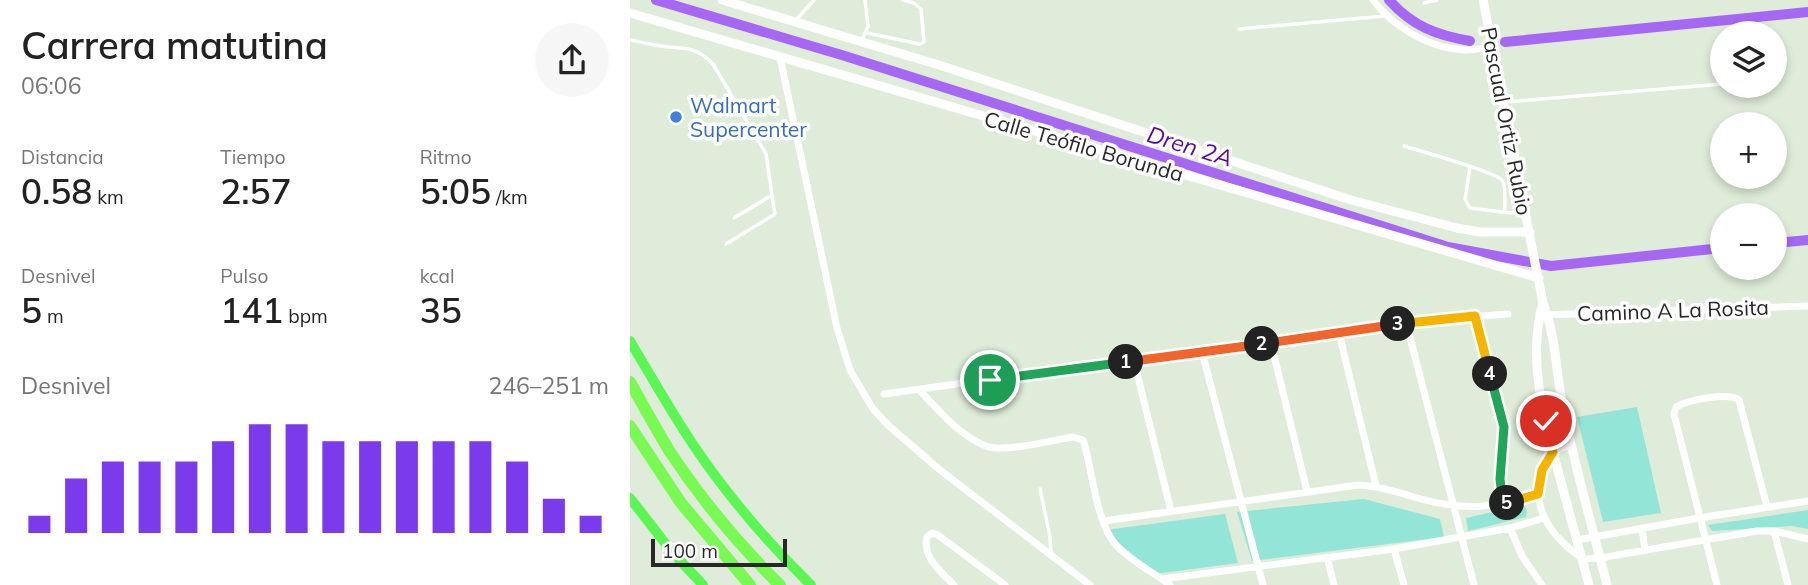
<!DOCTYPE html>
<html lang="es">
<meta charset="utf-8">
<style>
:root{--surface:#fff;--page:#f6f6f6;--text:#222;--muted:#767676;--accent:#7c3aed}
body{margin:0;font-family:Mulish,sans-serif;background:var(--page);color:var(--text);height:100vh;display:flex;flex-direction:column;font-size:26px;white-space:nowrap}
*{box-sizing:border-box;margin:0}
p{font-size:23px;color:var(--muted)}
.icon{flex:none;width:38px;height:38px;fill:none;stroke:currentColor;stroke-width:2;stroke-linecap:round;stroke-linejoin:round}
.map{position:relative;flex:1;overflow:hidden}
.panel{display:flex;flex-direction:column;background:var(--surface);width:630px}
.panel>*{flex:none}
.buttons{position:absolute;left:1080px;top:21px;display:grid;gap:14px}
.buttons a{display:grid;place-items:center;width:77px;height:77px;border-radius:50%;background:var(--surface);box-shadow:0 4px 10px #0003;font-size:35px}
.scale{position:absolute;left:21px;bottom:18px;width:136px;box-sizing:border-box;padding-left:7px;border:4px solid #282828;border-top:0;font-size:19px;line-height:24px;white-space:nowrap;color:#282828;-webkit-text-stroke:5px #fff;paint-order:stroke}
.pin{position:absolute;display:grid;place-items:center;width:60px;height:60px;color:#fff;margin:-30px;border:4px solid #fff;border-radius:50%;box-shadow:0 2px 7px #0007}
.km{position:absolute;width:35px;height:35px;margin:-18px;border-radius:50%;background:#222;color:#fff;font-size:19px;line-height:35px;text-align:center}
.round{display:grid;place-items:center;flex:none;width:74px;height:74px;border-radius:37px;background:var(--page)}
.overview{display:flex;align-items:center;justify-content:space-between;height:119px;padding:0 21px}
h1{font-size:38px;font-weight:600;line-height:52px}
.metrics{display:grid;grid-template-columns:repeat(3,1fr);gap:10px;height:119px;padding:7px 21px}
.metrics div{display:grid;align-content:center}
.metrics b{font-size:35px;font-weight:600}
.metrics small{font-size:19px;font-weight:400}
.metrics p{font-size:19px}
.chart{height:196px;padding:14px 21px}
.chart p{display:flex;justify-content:space-between}
.chart svg{width:100%;height:126px;margin-top:7px;stroke:var(--accent);stroke-width:6}
main{display:flex;flex:1;min-height:0}
.map>svg:first-child{display:block}
.green{fill:#93e5d8}
.lines{fill:none;stroke-linecap:round;stroke-linejoin:round}
.canal{stroke:#a667f3;stroke-width:10}
.service{stroke:#fff;stroke-width:3.5}
.minor{stroke:#fff;stroke-width:7}
.tertiary{stroke:#fff;stroke-width:9}
.primary{stroke:#5cf654;stroke-width:10}
.trunk{stroke:#78fa52;stroke-width:12}
.split-1-casing{stroke:#fff;stroke-width:14}
.split-2-casing{stroke:#fff;stroke-width:14}
.split-3-casing{stroke:#fff;stroke-width:14}
.split-4-casing{stroke:#fff;stroke-width:14}
.split-5-casing{stroke:#fff;stroke-width:14}
.split-6-casing{stroke:#fff;stroke-width:14}
.split-1{stroke:#22a559;stroke-width:9}
.split-2{stroke:#f0652b;stroke-width:9}
.split-3{stroke:#f0652b;stroke-width:9}
.split-4{stroke:#f5b400;stroke-width:9}
.split-5{stroke:#22a559;stroke-width:9}
.split-6{stroke:#f5b400;stroke-width:9}
.shop-dot{fill:#3f7fe0;stroke:#fff;stroke-width:2.5}
.labels{text-anchor:middle;dominant-baseline:central;stroke-width:7;stroke-linejoin:round;paint-order:stroke}
.shop-label{font-size:21px;fill:#366cbe;stroke:#fff;text-anchor:start}
.street-label{font-size:21px;fill:#282828;stroke:#fff}
.water-label{font-size:23px;font-style:italic;fill:#57089d;stroke:#fff}
</style>
<main>
<section class="panel">
<div class="overview"><div><h1>Carrera matutina</h1><p>06:06</p></div><a class="round"><svg class="icon" aria-label="share" viewBox="0 0 24 24"><path d="M12 15V3M7 8l5-5 5 5M5 13v7h14v-7"/></svg></a></div>
<div class="metrics">
<div><p>Distancia</p><b>0.58<small> km</small></b></div>
<div><p>Tiempo</p><b>2:57</b></div>
<div><p>Ritmo</p><b>5:05<small> /km</small></b></div>
</div>
<div class="metrics">
<div><p>Desnivel</p><b>5<small> m</small></b></div>
<div><p>Pulso</p><b>141<small> bpm</small></b></div>
<div><p>kcal</p><b>35</b></div>
</div>
<div class="chart"><p><span>Desnivel</span>246–251 m</p>
<svg viewBox="0 0 160 44" preserveAspectRatio="none"><path d="M5 44V38M15 44V25M25 44V19M35 44V19M45 44V19M55 44V12M65 44V6M75 44V6M85 44V12M95 44V12M105 44V12M115 44V12M125 44V12M135 44V19M145 44V32M155 44V38"/></svg>
</div>
</section>
<div class="map">
<svg width="1178" height="585" viewBox="0 0 1178 585">
<rect width="100%" height="100%" fill="#deecd9"/>
<path class="green" d="M1007 407 1031 513 973 522 947 417Z
M734 499 810 519 814 537 622 561 607 512Z
M894 505 897 511 896 517 838 531 836 518Z
M1178 510V529L1162 526 1082 531 1078 525Z
M595 514 608 563 524 574 481 543 476 530Z"/>
<g class="lines">
<path class="canal" d="M26 0 215 56 818 247 921 266 1092 248
M759 0C782 26 806 35 840 41
M875 42 1178 12
M1144 243 1178 240"/>
<path class="service" d="M794 3 807 0
M166 20 184 0
M609 29 755 16
M237 33 290 44 294 42 291 9 284 3 273 0
M0 40C12 42 26 46 38 47 58 48 69 49 83 64L136 154 142 195 104 218
M232 40 238 26 235 0
M876 102 1092 84
M774 146C790 151 863 171 872 180 877 186 874 204 875 212
M840 167 835 199 840 208 880 213 893 210
M96 244 145 214 142 195
M410 489 420 537 421 554"/>
<path class="minor" d="M743 0C763 27 800 49 835 50 844 50 854 48 863 47
M150 57 207 328 220 370 243 409 259 426 310 470 460 585
M845 315 874 427 870 479 873 504
M913 315 1178 306
M776 322 844 585
M709 333 746 486
M641 343 677 491
M572 352 633 585
M504 361 541 511
M289 390C308 409 329 436 356 446 373 453 423 440 443 437L453 440C463 470 465 521 486 545 501 561 523 572 540 585
M254 394 776 322 878 314
M941 445C934 447 926 450 921 455 902 474 906 507 920 527 928 540 940 549 952 559L970 558 1127 531H1144L1178 539
M474 521 728 485C750 486 770 493 791 499 836 511 864 508 908 494
M880 528 892 556 912 585
M1012 528 1015 550
M1144 531 1158 585
M947 540 1069 518 1178 501
M764 549 774 585
M697 557 704 585
M532 579 764 549 880 528 914 518
M324 585C311 572 292 557 297 537L302 533 308 535 375 585
M1087 585 1044 414 1046 407C1057 400 1099 392 1109 400L1137 507"/>
<path class="tertiary" d="M92 0 309 65 721 200 827 228 850 232H900
M853 0 913 303C926 336 926 373 933 408 945 467 962 526 977 585
M0 13 909 278
M913 303C896 362 916 425 931 482 940 516 950 551 959 585"/>
<path class="primary" d="M0 341C21 376 41 412 64 446 98 496 138 543 181 585
M0 498 42 552 73 585"/>
<path class="trunk" d="M0 382C13 405 26 429 40 452 72 500 109 545 150 585
M0 426 51 503 120 585"/>
</g>
<g class="lines">
<defs>
<path id="split-1" d="M360 380 496 362"/>
<path id="split-2" d="M496 362 632 344"/>
<path id="split-3" d="M632 344 768 324"/>
<path id="split-4" d="M768 324 845 316 860 374"/>
<path id="split-5" d="M860 374 874 427 870 479 873 504 877 503"/>
<path id="split-6" d="M877 503 908 494 912 470 923 452 916 421"/>
</defs>
<use href="#split-1" class="split-1-casing"/>
<use href="#split-2" class="split-2-casing"/>
<use href="#split-3" class="split-3-casing"/>
<use href="#split-4" class="split-4-casing"/>
<use href="#split-5" class="split-5-casing"/>
<use href="#split-6" class="split-6-casing"/>
<use href="#split-1" class="split-1"/>
<use href="#split-2" class="split-2"/>
<use href="#split-3" class="split-3"/>
<use href="#split-4" class="split-4"/>
<use href="#split-5" class="split-5"/>
<use href="#split-6" class="split-6"/>
</g>
<circle class="shop-dot" cx="46" cy="117" r="7"/>
<g class="labels">
<g class="shop-label">
<text x="60" y="105">Walmart<tspan x="60" dy="24">Supercenter</tspan></text>
</g>
<g class="street-label">
<text transform="translate(877 121) rotate(79)">Pascual Ortiz Rubio</text>
<text transform="translate(454 146) rotate(16)">Calle Teófilo Borunda</text>
<text transform="translate(1043 310) rotate(-2)">Camino A La Rosita</text>
</g>
<g class="water-label">
<text transform="translate(560 146) rotate(17)">Dren 2A</text>
</g>
</g>
</svg>
<div class="buttons">
<a><svg class="icon" aria-label="layers" viewBox="0 0 24 24"><path d="M12 4l9 5-9 5-9-5zM3 14l9 5 9-5"/></svg></a>
<a>+</a>
<a>−</a>
</div>
<div class="scale">100 m</div>
<div class="pin" style="left:360px;top:380px;background:#1e9e55"><svg class="icon" aria-label="arrive" viewBox="0 0 24 24"><path d="M6 21V4h12l-3 4 3 4H6"/></svg></div>
<div class="pin" style="left:916px;top:421px;background:#d93025"><svg class="icon" aria-label="check" viewBox="0 0 24 24"><path d="M5 12l5 5 9-10"/></svg></div>
<b class="km" style="left:496px;top:362px">1</b>
<b class="km" style="left:632px;top:344px">2</b>
<b class="km" style="left:768px;top:324px">3</b>
<b class="km" style="left:860px;top:374px">4</b>
<b class="km" style="left:877px;top:503px">5</b>
</div>
</main>
